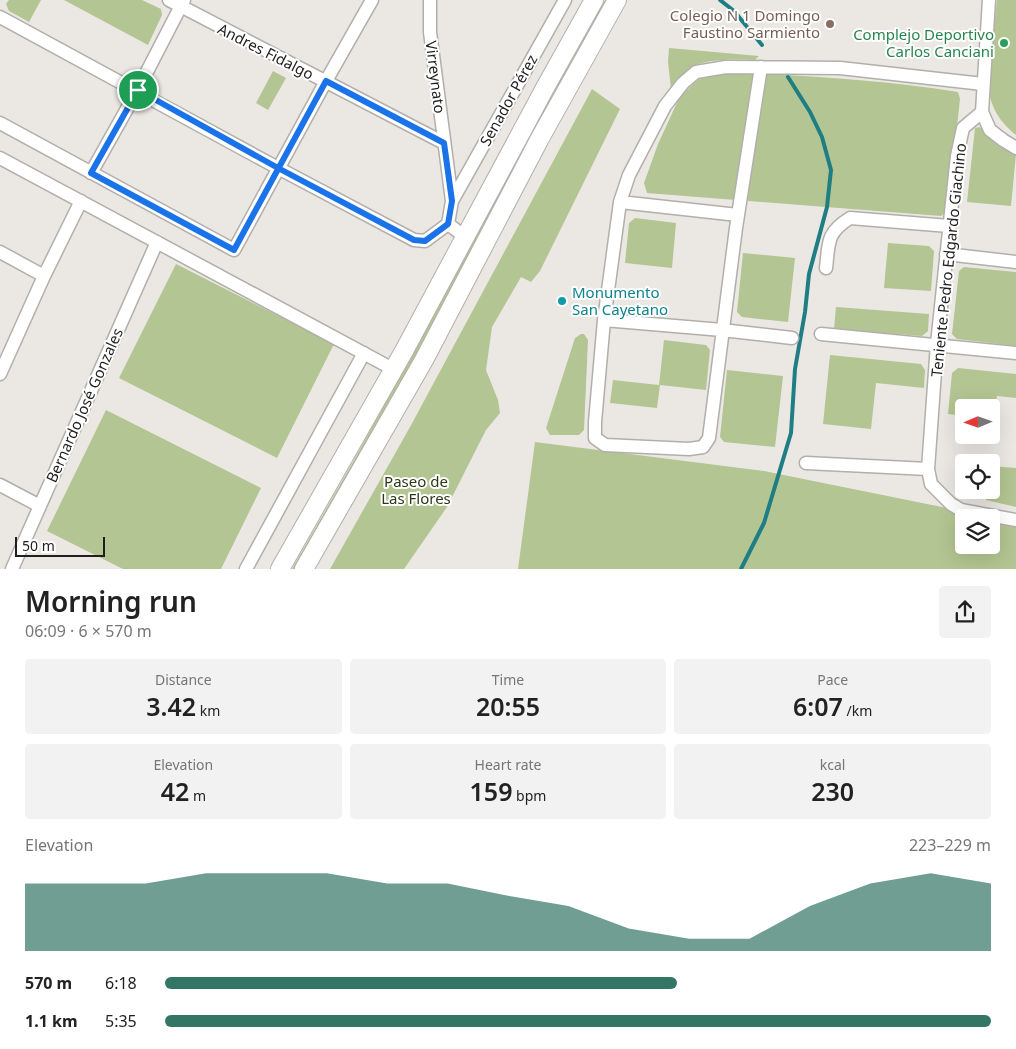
<!DOCTYPE html>
<meta charset="utf-8">
<style>
:root{--surface:#fff;--page:#f2f2f2;--text:#222;--muted:#767676;--accent:#347666}
body{margin:0;font-family:"Noto Sans",sans-serif;background:var(--page);color:var(--text);height:100vh;display:flex;flex-direction:column;font-size:19px;white-space:nowrap}
*{box-sizing:border-box;margin:0}
p{font-size:16px;color:var(--muted)}
.icon{flex:none;width:28px;height:28px;fill:none;stroke:currentColor;stroke-width:2;stroke-linecap:round;stroke-linejoin:round}
.map{position:relative;height:569px;overflow:hidden}
.panel{display:flex;flex-direction:column;background:var(--surface);flex:1}
.panel>*{flex:none}
.needle{width:32px;rotate:268deg}
.fabs{position:absolute;left:955px;top:399px;display:grid;gap:10px}
.fabs a{display:grid;place-items:center;width:45px;height:45px;border-radius:5px;background:var(--surface);box-shadow:0 5px 20px #0002;font-size:25px}
.scale{position:absolute;left:15px;bottom:12px;width:90px;box-sizing:border-box;padding-left:5px;border:2px solid #201f1e;border-top:0;font-size:14px;line-height:18px;white-space:nowrap;color:#201f1e;-webkit-text-stroke:4px #fff;paint-order:stroke}
.pin{position:absolute;display:grid;place-items:center;width:42px;height:42px;color:#fff;margin:-21px;border:2px solid #fff;border-radius:50%;box-shadow:0 1px 5px #0007}
.round{display:grid;place-items:center;flex:none;width:52px;height:52px;border-radius:5px;background:var(--page)}
.summary{display:flex;align-items:center;justify-content:space-between;height:85px;padding:0 25px}
h1{font-size:28px;font-weight:600;line-height:38px}
.figures{display:grid;grid-template-columns:repeat(3,1fr);gap:8px;height:85px;padding:5px 25px}
.figures div{display:grid;align-content:center;border-radius:5px;background:var(--page);text-align:center}
.figures b{font-size:25px;font-weight:600}
.figures small{font-size:14px;font-weight:400}
.figures p{font-size:14px}
.chart{height:140px;padding:10px 25px}
.chart p{display:flex;justify-content:space-between}
.chart svg{width:100%;height:90px;margin-top:5px;fill:var(--accent);opacity:.7}
ul{padding:0 25px;list-style:none;font-size:16px}
li{display:grid;grid-template-columns:80px 60px 1fr;align-items:center;height:38px}
li i{height:12px;border-radius:6px;background:var(--accent)}
.map>svg:first-child{display:block}
.green{fill:#b3c592;fill-rule:evenodd}
.lines{fill:none;stroke-linecap:round;stroke-linejoin:round}
.stream{stroke:#1e7e83;stroke-width:4}
.minor-casing{stroke:#b2afab;stroke-width:15}
.secondary-casing{stroke:#b2afab;stroke-width:20}
.minor{stroke:#fff;stroke-width:12}
.secondary{stroke:#fff;stroke-width:18}
.route-casing{stroke:#fff;stroke-width:10}
.route{stroke:#1a73e8;stroke-width:6}
.education-dot{fill:#8d6e63;stroke:#fff;stroke-width:2}
.leisure-dot{fill:#2e9e5b;stroke:#fff;stroke-width:2}
.culture-dot{fill:#0f9aa8;stroke:#fff;stroke-width:2}
.labels{text-anchor:middle;dominant-baseline:central;stroke-width:4;stroke-linejoin:round;paint-order:stroke}
.education-label{font-size:15px;fill:#785e54;stroke:#fff;text-anchor:end}
.leisure-label{font-size:15px;fill:#27864d;stroke:#fff;text-anchor:end}
.street-label{font-size:15px;fill:#201f1e;stroke:#fff}
.culture-label{font-size:15px;fill:#0d838f;stroke:#fff;text-anchor:start}
.park-label{font-size:15px;fill:#2d3715;stroke:#fff}
</style>
<div class="map">
<svg width="1016" height="569" viewBox="0 0 1016 569">
<rect width="100%" height="100%" fill="#ebe8e4"/>
<path class="green" d="M9 0H41L29 22 9 11 6 4Z
M64 0H142L161 9 162 15 148 45Z
M605 0H610L357 463 296 569H292L353 462 425 331 489 207Z
M997 0H1016V135C999 121 991 108 988 86Z
M669 48 759 56 755 60C737 59 698 58 686 71 680 76 676 84 671 89L668 62Z
M273 71 286 78 268 110 256 103Z
M733 72C809 76 884 80 958 92L960 99 948 210 941 216 647 193 644 183 658 144 680 96 697 81 708 74Z
M592 89 620 109 540 271 531 282 521 277 492 327 486 370 498 400 500 413 486 430 447 507 404 569H330L410 427Z
M980 127C995 142 994 146 1016 154L1011 206 967 202 975 128Z
M635 218 676 223 672 268 625 263 629 223Z
M888 243 929 246 934 251 931 291 884 288Z
M743 253 795 258 788 322 742 317 737 312Z
M176 264 334 344 277 458 119 378Z
M964 267 1016 272V346L957 339 952 334 959 271Z
M836 307 929 314 928 331 922 336 834 329Z
M581 334H584L588 340 584 430 579 435H550L546 428 575 338Z
M664 340 706 345 710 350 706 390 660 385 657 408 610 403 613 380 659 385Z
M830 355 921 364 925 370 924 388 876 383 871 429 823 424Z
M958 368 1016 374V398L997 396 994 419H991V408H964V416L948 414 952 373Z
M727 370 783 376 775 447 724 442 720 437Z
M106 410 261 488 221 569H123L47 531Z
M535 442 764 471 1016 522V569H518ZM964 518H991V545H964Z
M991 466 1016 468V507L986 500 987 490H991Z"/>
<g class="lines">
<path class="stream" d="M720 0 734 11 762 45
M741 569 764 523 791 433 795 369 805 312 809 274 827 207 831 170 822 137 810 112 788 77"/>
<defs>
<path id="minor" d="M169 0 444 143
M430 0V32L452 201 448 224 464 236
M989 0 982 112 990 130 1003 140 1016 148
M0 17 278 168 414 240 425 241 448 224
M761 67 736 228 709 438 703 447 689 449 605 445 595 438V422L604 320 620 202 629 175 665 106 683 83 696 72 726 67 840 68 983 84
M982 112 963 128 957 156 937 344 928 469 931 484 951 504 961 510 1016 520
M0 123 234 250 326 81 372 0
M0 158 393 369
M91 173 137 91 184 0
M452 201 565 0
M620 202 738 215
M0 252 44 276
M946 254 1016 262
M826 268C829 243 826 233 850 218L949 226
M604 320 722 330 792 338
M821 334 1016 353
M0 374 44 276 81 201
M806 463 928 469
M0 485 40 506
M12 569 157 242
M246 569 364 353"/>
<path id="secondary" d="M280 569 404 351 546 86 594 0
M304 569 424 360 539 140 617 0"/>
</defs>
<use href="#minor" class="minor-casing"/>
<use href="#secondary" class="secondary-casing"/>
<use href="#minor" class="minor"/>
<use href="#secondary" class="secondary"/>
</g>
<g class="lines">
<defs>
<path id="route" d="M138 90 278 168 414 240 425 241 448 224 452 201 444 143 326 81 234 250 91 173 138 90"/>
</defs>
<use href="#route" class="route-casing"/>
<use href="#route" class="route"/>
</g>
<circle class="education-dot" cx="830" cy="24" r="5"/>
<circle class="leisure-dot" cx="1004" cy="43" r="5"/>
<circle class="culture-dot" cx="562" cy="301" r="5"/>
<g class="labels">
<g class="education-label">
<text x="820" y="15">Colegio N 1 Domingo<tspan x="820" dy="17">Faustino Sarmiento</tspan></text>
</g>
<g class="leisure-label">
<text x="994" y="34">Complejo Deportivo<tspan x="994" dy="17">Carlos Canciani</tspan></text>
</g>
<g class="street-label">
<text transform="translate(266 51) rotate(27)">Andres Fidalgo</text>
<text transform="translate(436 77) rotate(83)">Virreynato</text>
<text transform="translate(508 100) rotate(-61)">Senador Pérez</text>
<text transform="translate(948 260) rotate(-84)">Teniente Pedro Edgardo Giachino</text>
<text transform="translate(84 405) rotate(-66)">Bernardo José Gonzales</text>
</g>
<g class="culture-label">
<text x="572" y="292">Monumento<tspan x="572" dy="17">San Cayetano</tspan></text>
</g>
<g class="park-label">
<text x="416" y="481">Paseo de<tspan x="416" dy="17">Las Flores</tspan></text>
</g>
</g>
</svg>
<div class="fabs">
<a><svg class="needle" viewBox="-14 -14 28 28"><path d="M0-13l5 13h-10z" fill="#e53935"/><path d="M0 13l5-13h-10z" fill="#767676"/></svg></a>
<a><svg class="icon" aria-label="locate" viewBox="0 0 24 24"><circle cx="12" cy="12" r="6"/><path d="M12 2v4M12 18v4M2 12h4M18 12h4"/></svg></a>
<a><svg class="icon" aria-label="layers" viewBox="0 0 24 24"><path d="M12 4l9 5-9 5-9-5zM3 14l9 5 9-5"/></svg></a>
</div>
<div class="scale">50 m</div>
<div class="pin" style="left:138px;top:90px;background:#1e9e55"><svg class="icon" aria-label="arrive" viewBox="0 0 24 24"><path d="M6 21V4h12l-3 4 3 4H6"/></svg></div>
</div>
<section class="panel">
<div class="summary"><div><h1>Morning run</h1><p>06:09 · 6 × 570 m</p></div><a class="round"><svg class="icon" aria-label="share" viewBox="0 0 24 24"><path d="M12 15V3M7 8l5-5 5 5M5 13v7h14v-7"/></svg></a></div>
<div class="figures">
<div><p>Distance</p><b>3.42<small> km</small></b></div>
<div><p>Time</p><b>20:55</b></div>
<div><p>Pace</p><b>6:07<small> /km</small></b></div>
</div>
<div class="figures">
<div><p>Elevation</p><b>42<small> m</small></b></div>
<div><p>Heart rate</p><b>159<small> bpm</small></b></div>
<div><p>kcal</p><b>230</b></div>
</div>
<div class="chart"><p><span>Elevation</span>223–229 m</p>
<svg viewBox="0 0 160 44" preserveAspectRatio="none"><path d="M0 44V11L10 11L20 11L30 6L40 6L50 6L60 11L70 11L80 17L90 22L100 33L110 38L120 38L130 22L140 11L150 6L160 11V44z"/></svg>
</div>
<ul>
<li><b>570 m</b>6:18<i style="width:62%"></i></li>
<li><b>1.1 km</b>5:35<i style="width:100%"></i></li>
</ul>
</section>
